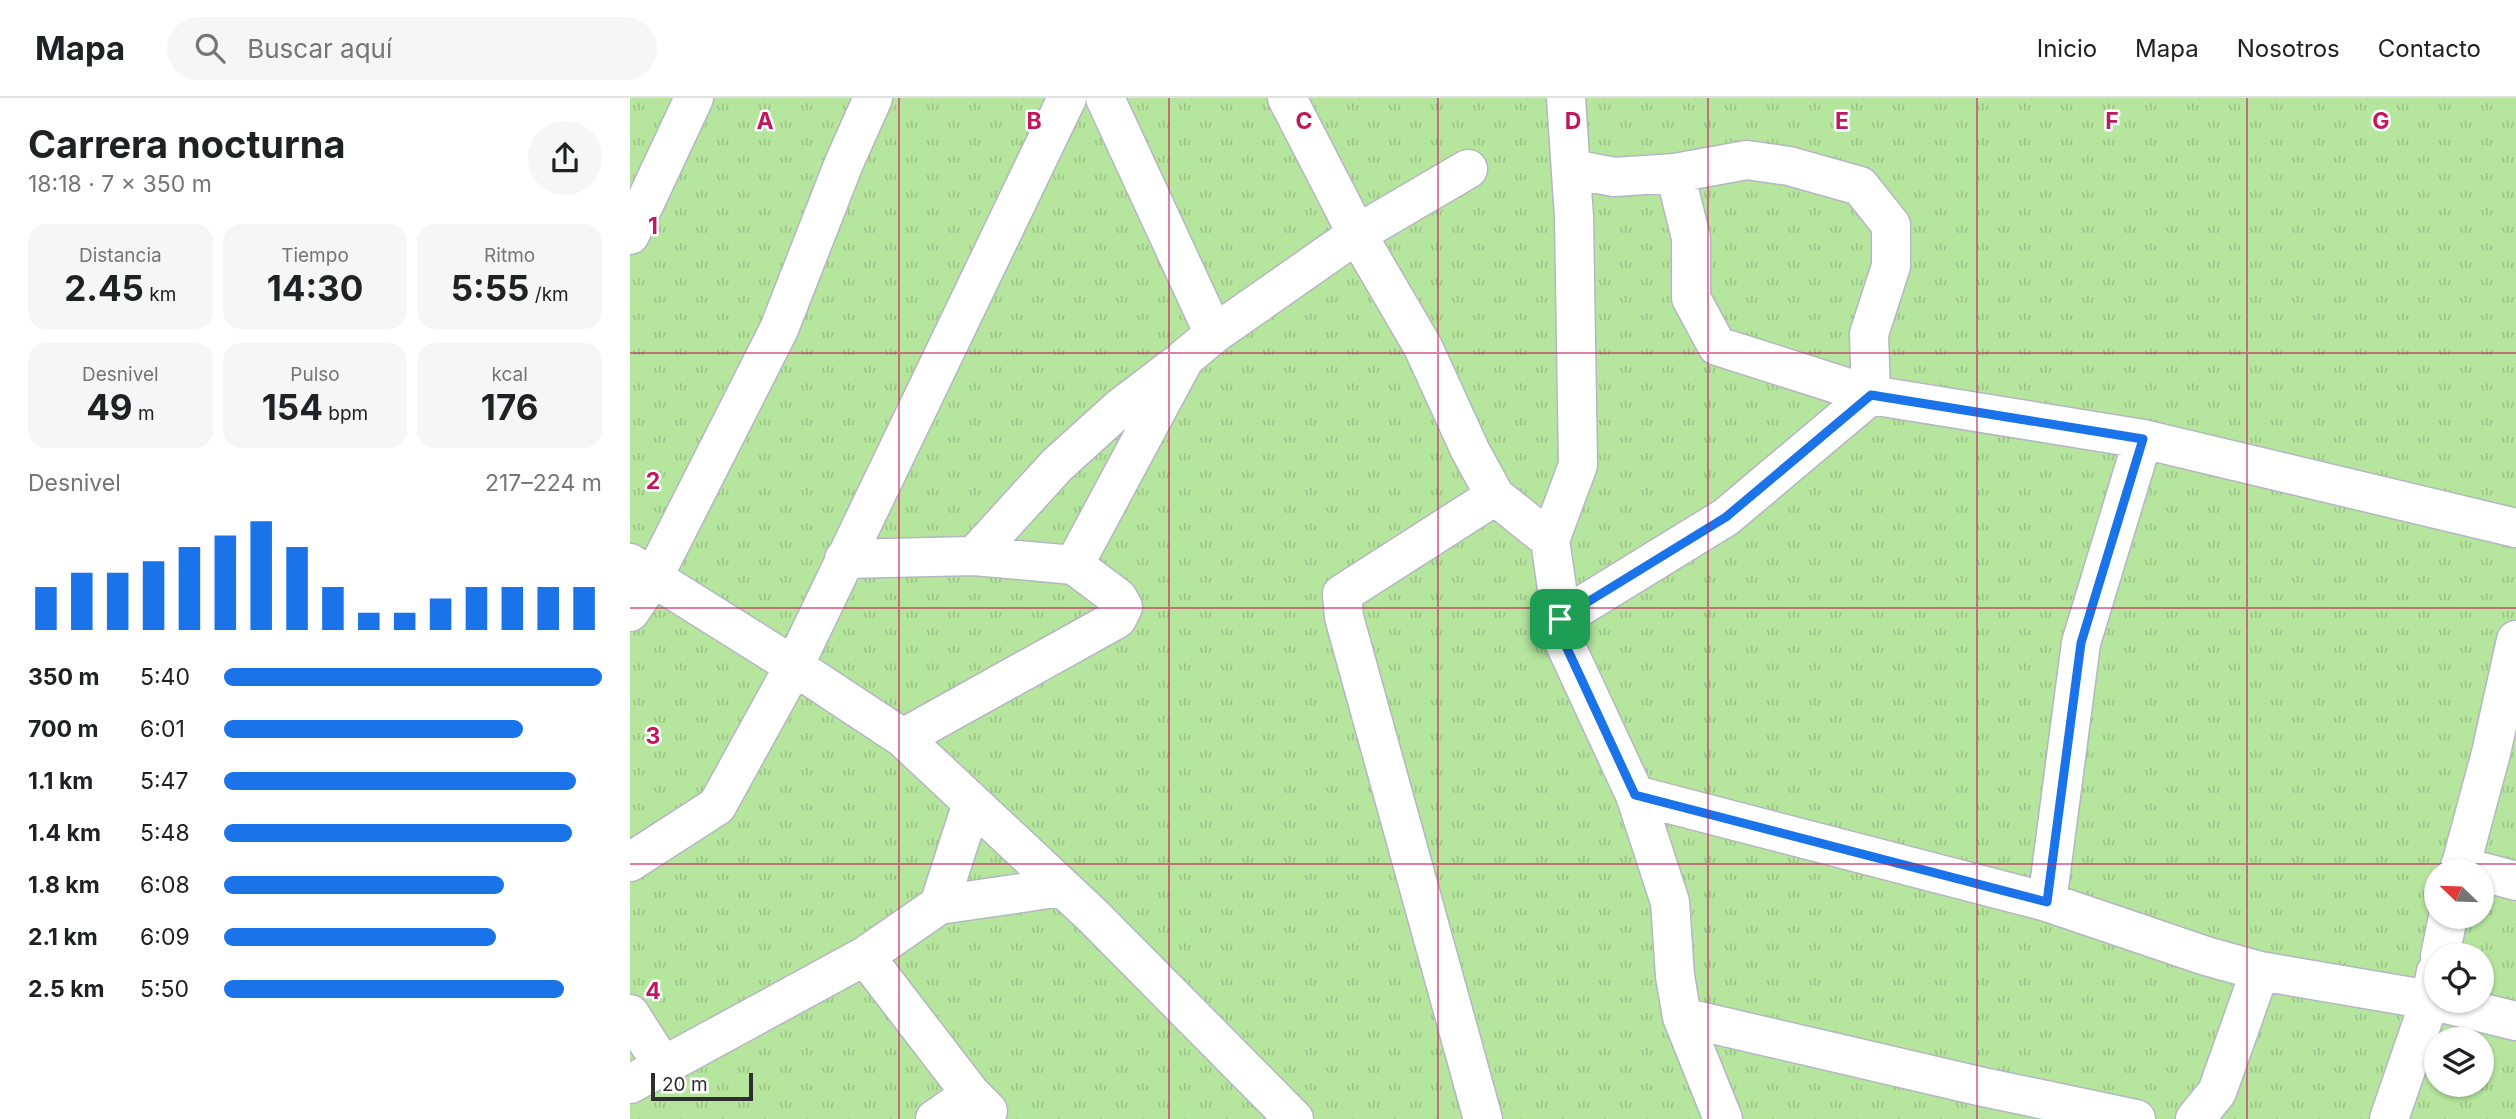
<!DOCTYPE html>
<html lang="es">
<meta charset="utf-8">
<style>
:root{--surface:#fff;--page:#f6f6f6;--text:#202124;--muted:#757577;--line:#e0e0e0;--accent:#1a73e8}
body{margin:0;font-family:Inter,sans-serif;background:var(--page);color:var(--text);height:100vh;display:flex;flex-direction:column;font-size:26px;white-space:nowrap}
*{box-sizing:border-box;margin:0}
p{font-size:23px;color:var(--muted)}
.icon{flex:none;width:38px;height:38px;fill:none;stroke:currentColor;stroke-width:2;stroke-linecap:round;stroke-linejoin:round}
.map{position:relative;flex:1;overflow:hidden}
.drawer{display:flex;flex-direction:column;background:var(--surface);width:630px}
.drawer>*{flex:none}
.needle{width:46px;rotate:293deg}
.buttons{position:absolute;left:1794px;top:761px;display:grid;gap:14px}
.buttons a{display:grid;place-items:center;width:70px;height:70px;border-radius:50%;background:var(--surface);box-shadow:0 2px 5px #0004;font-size:35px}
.scale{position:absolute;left:21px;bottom:18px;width:102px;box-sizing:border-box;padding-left:7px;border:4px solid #2e2e2e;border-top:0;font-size:19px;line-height:24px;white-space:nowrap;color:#2e2e2e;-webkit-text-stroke:5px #fff;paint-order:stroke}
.pin{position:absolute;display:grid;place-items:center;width:60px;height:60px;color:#fff;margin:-30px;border-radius:14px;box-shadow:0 4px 10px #0006}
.round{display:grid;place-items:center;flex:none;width:74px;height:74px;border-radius:37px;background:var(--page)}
.head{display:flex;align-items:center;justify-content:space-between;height:119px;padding:0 28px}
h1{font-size:38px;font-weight:700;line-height:52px}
.metrics{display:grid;grid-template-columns:repeat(3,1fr);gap:10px;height:119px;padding:7px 28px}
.metrics div{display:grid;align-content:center;border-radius:18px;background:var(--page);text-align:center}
.metrics b{font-size:35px;font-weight:700}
.metrics small{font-size:19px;font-weight:400}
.metrics p{font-size:19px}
.chart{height:196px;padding:14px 28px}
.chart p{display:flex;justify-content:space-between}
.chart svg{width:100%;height:126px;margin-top:7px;stroke:var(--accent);stroke-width:6}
ul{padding:0 28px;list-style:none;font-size:23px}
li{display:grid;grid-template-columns:112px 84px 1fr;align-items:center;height:52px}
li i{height:18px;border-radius:9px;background:var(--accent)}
header{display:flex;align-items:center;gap:42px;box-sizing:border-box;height:98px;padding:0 35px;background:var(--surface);border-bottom:2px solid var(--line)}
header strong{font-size:33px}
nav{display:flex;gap:38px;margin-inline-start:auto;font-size:24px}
.search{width:490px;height:63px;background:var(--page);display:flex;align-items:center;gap:18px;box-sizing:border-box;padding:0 24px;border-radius:38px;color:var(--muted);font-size:26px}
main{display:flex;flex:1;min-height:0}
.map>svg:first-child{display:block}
.grass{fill:url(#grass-tufts);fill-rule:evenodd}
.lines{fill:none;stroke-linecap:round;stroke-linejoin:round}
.minor-casing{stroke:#b4b7c1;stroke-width:41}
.minor{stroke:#fff;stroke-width:38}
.route-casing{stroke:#fff;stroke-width:14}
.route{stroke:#1a73e8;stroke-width:9}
.grid{fill:none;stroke:#c2185b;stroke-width:2;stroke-opacity:0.55}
.grid-label{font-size:23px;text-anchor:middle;font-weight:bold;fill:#c2185b;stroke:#fff;stroke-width:5;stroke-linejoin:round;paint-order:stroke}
</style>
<header>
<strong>Mapa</strong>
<div class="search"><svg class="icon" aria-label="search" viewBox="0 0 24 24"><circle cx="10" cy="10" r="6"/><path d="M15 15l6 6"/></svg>Buscar aquí</div>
<nav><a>Inicio</a><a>Mapa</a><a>Nosotros</a><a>Contacto</a></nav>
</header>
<main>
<section class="drawer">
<div class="head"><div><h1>Carrera nocturna</h1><p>18:18 · 7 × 350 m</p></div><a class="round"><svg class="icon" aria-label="share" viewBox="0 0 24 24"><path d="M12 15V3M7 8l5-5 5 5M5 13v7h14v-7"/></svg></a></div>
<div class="metrics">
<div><p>Distancia</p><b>2.45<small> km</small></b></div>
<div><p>Tiempo</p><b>14:30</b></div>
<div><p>Ritmo</p><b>5:55<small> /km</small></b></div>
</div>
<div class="metrics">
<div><p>Desnivel</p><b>49<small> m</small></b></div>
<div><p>Pulso</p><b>154<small> bpm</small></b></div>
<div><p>kcal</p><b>176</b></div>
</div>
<div class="chart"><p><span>Desnivel</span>217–224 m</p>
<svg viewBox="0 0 160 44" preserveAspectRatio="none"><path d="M5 44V29M15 44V24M25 44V24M35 44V20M45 44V15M55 44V11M65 44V6M75 44V15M85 44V29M95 44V38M105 44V38M115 44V33M125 44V29M135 44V29M145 44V29M155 44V29"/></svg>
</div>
<ul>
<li><b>350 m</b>5:40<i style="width:100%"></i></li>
<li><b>700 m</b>6:01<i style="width:79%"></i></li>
<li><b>1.1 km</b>5:47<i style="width:93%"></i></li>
<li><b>1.4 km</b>5:48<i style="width:92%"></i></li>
<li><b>1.8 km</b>6:08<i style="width:74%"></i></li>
<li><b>2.1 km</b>6:09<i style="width:72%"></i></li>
<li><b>2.5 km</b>5:50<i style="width:90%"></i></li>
</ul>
</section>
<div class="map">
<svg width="1886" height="1021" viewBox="0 0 1886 1021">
<defs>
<pattern id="grass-tufts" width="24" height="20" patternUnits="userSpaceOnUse" patternTransform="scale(1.75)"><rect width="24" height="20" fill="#b6e59e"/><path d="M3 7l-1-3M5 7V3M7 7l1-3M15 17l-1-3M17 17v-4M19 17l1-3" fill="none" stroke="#9dc588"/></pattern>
</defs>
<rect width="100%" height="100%" fill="#efe9e1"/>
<path class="grass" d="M0 0H1886V1021H0ZM1806 774H1852V819H1806ZM1806 858H1852V903H1806ZM1806 942H1852V987H1806Z"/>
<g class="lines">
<defs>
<path id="minor" d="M657 0 727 136 793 249 840 352 865 398 920 442 935 546 1005 697 1040 804 1045 878 1052 919 1093 1021
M1045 75 1061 140V200L1087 248 1241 297 1513 341 1886 430
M0 137 64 0
M584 236 727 136 838 71
M920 442 948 367 944 119 936 0
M344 458 427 367 490 310 545 268
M214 461 344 458 444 467 555 260 584 236 475 0
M0 465 164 568 273 640 463 818 664 1021
M0 514 24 478 149 231 214 65 243 0
M930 521 1096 419 1241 297 1239 236 1261 168V127L1230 88 1159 68 1117 62 1045 75 984 79 942 71
M273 640 487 521 493 509 488 500 444 467
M1005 697 1417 804 1576 858 1630 873 1800 902 1886 923
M0 764 87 708 164 568 437 0
M1830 768 1886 783
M1829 774 1861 655 1886 542
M1417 804 1451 545 1513 341
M309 807 342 705
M235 858 341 996 355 1021
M1810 858 1818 819
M0 916 33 968
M1052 919 1353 989 1506 1021
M0 986 235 858 309 807 432 789
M305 1021 341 996 358 1013
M853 1021 714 519 712 496 865 398
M1565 1021 1587 994 1630 873
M1759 1021 1800 902 1806 874"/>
</defs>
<use href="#minor" class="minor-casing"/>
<use href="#minor" class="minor"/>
</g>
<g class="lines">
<defs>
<path id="route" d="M1241 297 1513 341 1451 545 1417 804 1005 697 935 546 930 521 1096 419Z"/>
</defs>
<use href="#route" class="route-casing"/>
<use href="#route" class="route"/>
</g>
<path class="grid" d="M269 0V1021M539 0V1021M808 0V1021M1078 0V1021M1347 0V1021M1617 0V1021M0 255H1886M0 510H1886M0 766H1886"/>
<g class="grid-label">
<text x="135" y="31">A</text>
<text x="404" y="31">B</text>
<text x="674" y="31">C</text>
<text x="943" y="31">D</text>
<text x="1212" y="31">E</text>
<text x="1482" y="31">F</text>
<text x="1751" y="31">G</text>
<text x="23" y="136">1</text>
<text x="23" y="391">2</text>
<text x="23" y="646">3</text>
<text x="23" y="901">4</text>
</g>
</svg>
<div class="buttons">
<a><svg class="needle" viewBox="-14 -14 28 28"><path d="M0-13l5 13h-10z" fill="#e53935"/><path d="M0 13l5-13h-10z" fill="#757577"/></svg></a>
<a><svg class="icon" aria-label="locate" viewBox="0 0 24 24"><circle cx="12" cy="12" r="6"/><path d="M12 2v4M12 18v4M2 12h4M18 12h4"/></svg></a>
<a><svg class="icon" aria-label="layers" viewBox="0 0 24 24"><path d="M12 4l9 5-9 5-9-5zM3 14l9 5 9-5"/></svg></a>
</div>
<div class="scale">20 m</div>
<div class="pin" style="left:930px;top:521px;background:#1e9e55"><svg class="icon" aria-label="arrive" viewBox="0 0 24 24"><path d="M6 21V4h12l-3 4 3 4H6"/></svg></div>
</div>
</main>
